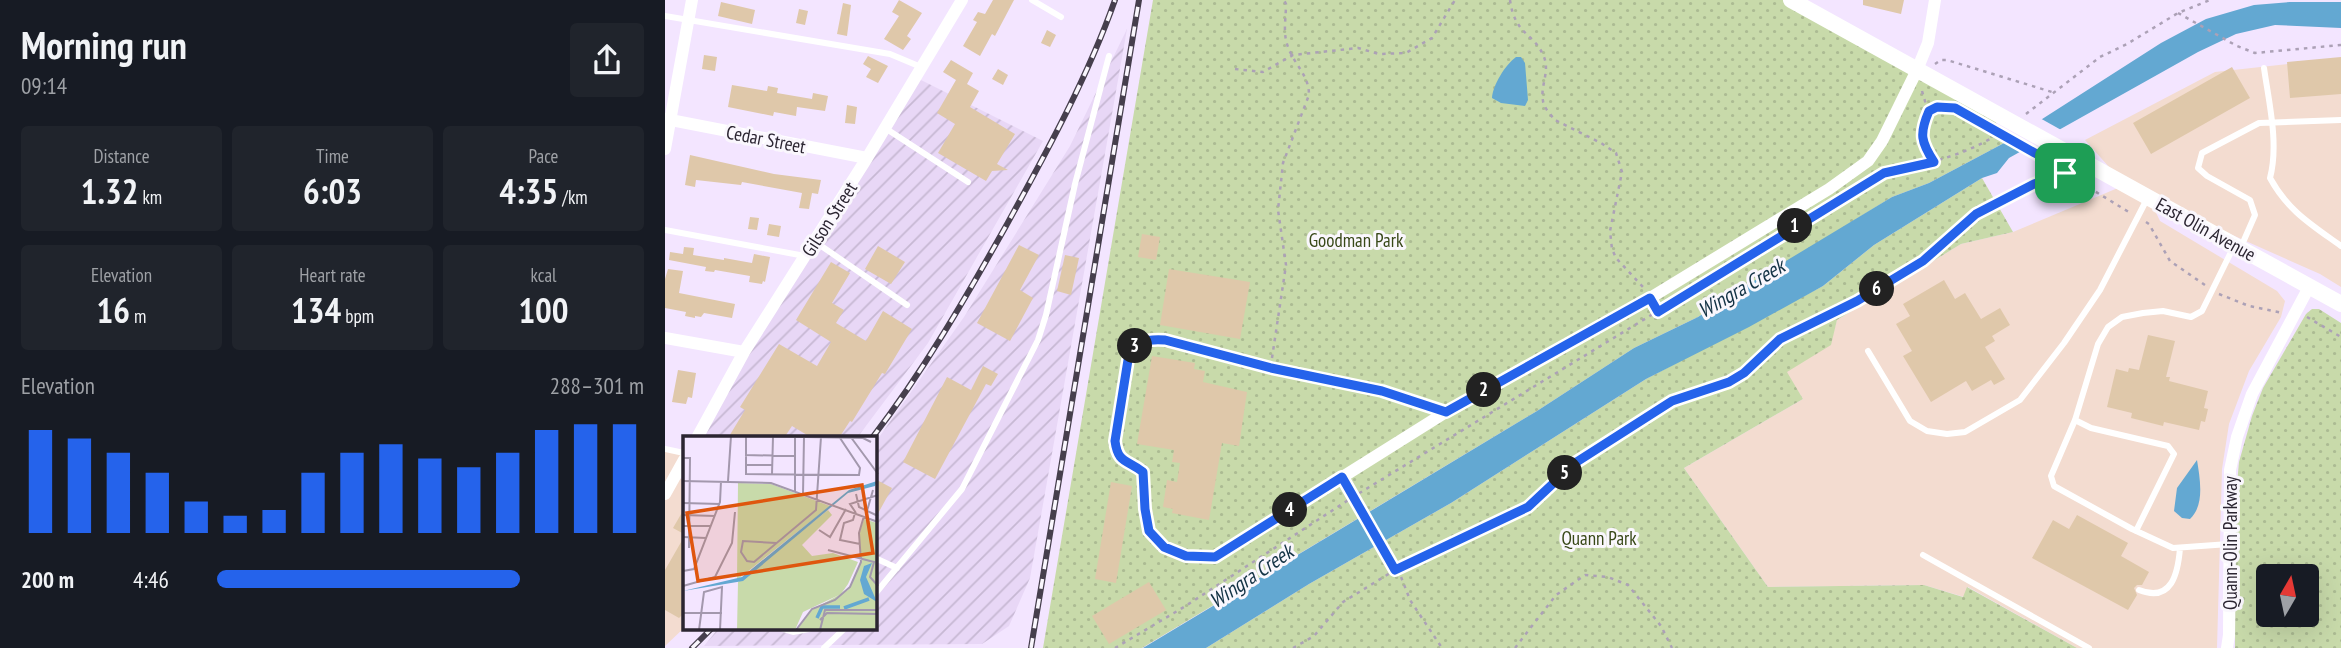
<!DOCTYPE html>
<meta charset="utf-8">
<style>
:root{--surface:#171b24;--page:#20242c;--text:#f1f3f6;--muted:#9ea1a6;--accent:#2563eb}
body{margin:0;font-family:"PT Sans Narrow",sans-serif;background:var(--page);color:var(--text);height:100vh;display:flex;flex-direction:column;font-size:26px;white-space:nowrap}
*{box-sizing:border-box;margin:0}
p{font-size:23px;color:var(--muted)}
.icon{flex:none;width:38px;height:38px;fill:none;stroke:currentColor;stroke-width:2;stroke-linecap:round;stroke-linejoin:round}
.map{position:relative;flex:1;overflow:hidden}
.sheet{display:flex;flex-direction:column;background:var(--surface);width:665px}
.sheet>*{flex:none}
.needle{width:46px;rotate:9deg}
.fabs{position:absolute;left:1591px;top:564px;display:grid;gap:14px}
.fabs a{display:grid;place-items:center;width:63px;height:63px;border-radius:7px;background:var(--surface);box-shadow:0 7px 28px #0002;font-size:35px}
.pin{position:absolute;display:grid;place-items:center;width:60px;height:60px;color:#fff;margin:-30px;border-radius:14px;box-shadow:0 4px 10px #0006}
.km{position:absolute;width:35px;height:35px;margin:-18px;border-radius:50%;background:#222;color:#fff;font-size:19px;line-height:35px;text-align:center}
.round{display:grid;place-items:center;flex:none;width:74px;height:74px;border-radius:7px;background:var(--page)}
.summary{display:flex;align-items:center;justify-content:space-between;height:119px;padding:0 21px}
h1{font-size:38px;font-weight:800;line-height:52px}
.figures{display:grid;grid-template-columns:repeat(3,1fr);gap:10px;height:119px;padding:7px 21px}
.figures div{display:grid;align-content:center;border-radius:7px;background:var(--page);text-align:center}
.figures b{font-size:35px;font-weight:800}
.figures small{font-size:19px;font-weight:400}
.figures p{font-size:19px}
.chart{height:196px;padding:14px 21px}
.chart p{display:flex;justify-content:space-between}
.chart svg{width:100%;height:126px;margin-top:7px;stroke:var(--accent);stroke-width:6}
ul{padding:0 21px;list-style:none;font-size:23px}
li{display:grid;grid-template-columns:112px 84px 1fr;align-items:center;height:52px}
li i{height:18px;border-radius:9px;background:var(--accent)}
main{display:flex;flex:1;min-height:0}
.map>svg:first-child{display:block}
.commercial{fill:#f3dcd0}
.industrial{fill:url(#industrial-furrows)}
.park{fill:url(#park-dots);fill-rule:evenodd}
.water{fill:#63a8d2}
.pier{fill:#f3e5ff}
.building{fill:#dfc8aa}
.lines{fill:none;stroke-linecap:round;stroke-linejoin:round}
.path{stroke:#aca1b6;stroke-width:2.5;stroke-dasharray:3.5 5;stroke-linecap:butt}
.service{stroke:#fff;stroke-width:6}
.minor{stroke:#fff;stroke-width:12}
.tertiary{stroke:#fff;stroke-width:16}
.rail-casing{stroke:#463f4d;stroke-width:6}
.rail{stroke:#faf7fd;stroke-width:3.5;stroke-dasharray:10;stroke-linecap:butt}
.route-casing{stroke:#fff;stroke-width:14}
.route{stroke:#2563eb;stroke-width:9}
.labels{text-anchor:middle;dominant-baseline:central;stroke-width:6;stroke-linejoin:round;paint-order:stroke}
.street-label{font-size:19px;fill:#2b2531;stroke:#faf7fd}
.park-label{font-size:19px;fill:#384818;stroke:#faf7fd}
.water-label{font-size:21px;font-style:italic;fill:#133244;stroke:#faf7fd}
.inset-river{fill:none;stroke:#63a8d2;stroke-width:3.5}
.inset-road{fill:none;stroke:#a398ad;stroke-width:2}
.view{fill:#df560e;fill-opacity:0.15;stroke:#df560e;stroke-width:3.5}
.inset-edge{fill:none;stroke:#2b2531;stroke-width:3.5}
</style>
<main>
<section class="sheet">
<div class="summary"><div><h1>Morning run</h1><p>09:14</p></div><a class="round"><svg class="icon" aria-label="share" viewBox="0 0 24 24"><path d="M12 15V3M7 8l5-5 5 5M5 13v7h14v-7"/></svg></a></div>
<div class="figures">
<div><p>Distance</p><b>1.32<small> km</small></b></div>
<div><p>Time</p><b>6:03</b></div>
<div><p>Pace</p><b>4:35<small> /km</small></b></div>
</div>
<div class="figures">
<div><p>Elevation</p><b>16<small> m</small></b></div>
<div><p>Heart rate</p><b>134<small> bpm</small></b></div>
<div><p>kcal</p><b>100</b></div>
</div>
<div class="chart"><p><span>Elevation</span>288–301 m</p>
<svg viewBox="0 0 160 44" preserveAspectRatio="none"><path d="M5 44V8M15 44V11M25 44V16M35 44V23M45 44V33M55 44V38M65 44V36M75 44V23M85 44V16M95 44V13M105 44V18M115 44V21M125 44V16M135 44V8M145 44V6M155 44V6"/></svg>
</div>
<ul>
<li><b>200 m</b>4:46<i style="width:71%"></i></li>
</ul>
</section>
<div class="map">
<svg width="1676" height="648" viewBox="0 0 1676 648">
<defs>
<pattern id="industrial-furrows" width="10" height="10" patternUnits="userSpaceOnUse" patternTransform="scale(1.75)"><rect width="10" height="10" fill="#e8d7f6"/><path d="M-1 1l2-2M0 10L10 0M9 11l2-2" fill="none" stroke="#c7b8d3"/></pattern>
<pattern id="park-dots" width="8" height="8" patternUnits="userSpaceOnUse" patternTransform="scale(1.75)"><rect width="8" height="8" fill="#c8daaa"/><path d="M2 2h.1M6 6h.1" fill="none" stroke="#acbb93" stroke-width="1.8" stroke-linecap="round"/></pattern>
</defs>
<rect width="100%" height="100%" fill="#f3e5ff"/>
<path class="commercial" d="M1676 58V287L1655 274 1484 198 1495 221 1612 291 1620 301 1616 317 1584 371 1564 424 1557 469 1552 648H1412L1303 587 1299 597 1259 585 1103 587 1019 468 1138 399 1121 372 1165 345 1172 320 1296 244 1348 232 1460 185 1420 140 1550 72Z
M0 449 19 453 11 475 19 481V628L0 646Z"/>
<path class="industrial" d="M462 29 365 578 344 626 317 644 39 646 53 629H210V443L299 317 405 146Z
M250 77 378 141 263 343 192 438H32Z"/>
<path class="park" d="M488 0H1126L1325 111 1341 142 1264 183 1227 197 1033 317 969 348 872 411 477 648H378Z
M1317 178 1348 232 1296 244 1172 320 1166 345 1122 372 1138 399 1019 468 1103 587 1259 585 1298 597 1302 587 1412 648H541L644 584 786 503 981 379 1158 286 1209 245Z
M1647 309H1654L1676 323V648H1570L1571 495 1574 462 1587 416 1598 388 1641 314ZM1603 576H1642V614H1603Z"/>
<path class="water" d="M1625 2H1676V28L1610 25 1571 34 1533 52 1344 158 1332 173 1317 178 1209 245 1158 286 1084 327 981 379 786 503 644 584 541 648H478L872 411 969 348 1033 317 1106 270 1227 197 1264 183 1341 142 1496 43 1541 19 1589 5Z
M851 57H856L860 63 863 100 860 106 836 103 827 98C828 85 840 65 851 57Z
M1532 460C1535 479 1540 505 1525 519L1517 518 1509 511 1512 488Z"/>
<path class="pier" d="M1373 117 1398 131 1362 152 1339 139Z"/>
<path class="building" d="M234 0 257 13 242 36 246 39 238 50 219 39 234 16 227 12Z
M328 0H349L330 36 327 34 315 56 298 46 312 22 308 20 313 12 320 14Z
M1198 0H1239L1236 14 1198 5Z
M56 2 90 10 87 24 53 16Z
M178 3 186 5 182 36 172 34Z
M134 9 143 11 140 25 131 23Z
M382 30 391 35 385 47 376 43Z
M39 55 52 57 50 71 37 69Z
M203 56 223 66 213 83 201 77 206 69 198 64Z
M1676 57V94L1625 98 1622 62Z
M286 60 308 73 302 84 314 91 305 107 350 134 332 164 343 170 327 171 321 181 273 153 290 124 272 113 291 80 278 72Z
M1567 67 1585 98 1486 154 1468 123Z
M333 69 343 75 338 85 327 79Z
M67 85 102 91 103 86 113 88 112 93 147 99 148 93 163 96 160 111 132 107 131 116 109 112 108 116 63 107Z
M182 105 192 107 190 124 180 123Z
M25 155 109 174 156 180 153 194 147 193 144 209 134 208 137 193 115 189 77 182 76 185 31 180 30 187 20 185Z
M85 217 94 218 92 230 83 229Z
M104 224 116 226 114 237 102 235Z
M477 234 495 237 491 260 473 257Z
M354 245 374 255 355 290 368 298 345 341 312 323Z
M213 246 240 262 226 284 200 269Z
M19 247 29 248 28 255 59 260V258L87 263 89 254 105 257 100 282 98 281 97 284 84 282 85 276 50 270 49 272 40 271 41 267 4 260 5 252 18 254Z
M400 255 414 258 406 295 392 291Z
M166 262 185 273 167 303 179 310 171 323 201 341 218 311 247 329 220 374 217 373 187 422 185 421 174 438H147L127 426 119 438H63L80 410 75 407 114 344 152 366 166 342 131 320Z
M3 269 18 271 14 293 70 304 67 318 39 313 36 317 30 316V318L20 316 21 312 0 308V279Z
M504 269 585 282 575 339 495 325Z
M1279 280 1290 299 1300 293 1316 319 1335 308 1345 325 1327 336 1330 341 1320 347 1340 379 1329 385 1326 380 1307 391 1301 381 1266 402 1238 356 1247 351 1231 324 1245 316 1238 304Z
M1483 335 1510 341 1501 377H1505L1504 381 1543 391 1539 408 1543 409 1540 422 1536 421 1534 430 1499 422 1498 426 1466 418 1467 413 1442 407 1451 369 1463 372 1464 368 1474 370Z
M487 356 530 363 529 369 540 371 538 382 582 392 574 446 557 443 544 520 507 513 508 509 498 507 502 480 512 482 515 463 507 462 509 450 472 444Z
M318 366 333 374 326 386 321 384 270 479 238 462 282 377 306 390Z
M13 370 31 373 27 398 23 397 21 404 7 402Z
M210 479 227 488 210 519Z
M446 482 467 486 451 583 430 579Z
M19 509V534L8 528Z
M1412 515 1463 543 1456 556 1484 572 1477 585H1472L1469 588 1472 595 1463 610 1367 558 1388 520 1404 529Z
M19 537V613L14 618 0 610V570Z
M484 582 501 610 444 644 427 616Z"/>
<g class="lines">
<path class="path" d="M845 0C850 36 869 32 879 57 885 72 875 86 878 101 879 108 886 115 890 120L936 143 951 153 957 172 945 231 947 249 951 258 978 287
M1513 13 1572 46 1590 53 1676 45
M1270 64 1276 60H1282L1387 92
M570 69 598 72 628 55 693 48 714 54 741 53 767 38 790 0
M1257 91 1263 111 1260 120 1258 145 1270 162
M1263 111 1272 107 1291 108
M1361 114 1435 57 1462 44 1513 13 1545 0
M1309 118 1391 165 1399 172
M1481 222 1484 224 1505 261 1540 285
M1554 294 1584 306 1618 313
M1642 317 1676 337
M607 358 621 265 613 210 618 163 644 95C644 74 628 64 622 44 618 31 621 18 621 4L619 0
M683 488 730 570
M733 569 745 600 777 648
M450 648 519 607 688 497 1219 173C1260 164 1301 156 1336 132
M628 648 649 636 678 602 730 570 863 507 910 463 1007 401 1064 382 1079 373 1115 339 1192 301 1258 261 1311 214 1369 184 1400 173 1467 214
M850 648 891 595 920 575 943 577 963 585 996 626 1007 648"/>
<path class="service" d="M367 0 396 17
M0 16 225 54 256 67
M1599 68C1604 103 1614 144 1605 178 1623 211 1647 225 1676 246
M220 128 303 182
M0 230 140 256
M149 241 242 305
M1576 247 1590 215 1585 200 1542 176 1533 168 1537 153 1594 123 1676 120
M1203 351 1245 421 1262 431 1282 434 1300 432 1355 400 1399 343 1435 290 1482 199
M1410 420 1426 428 1503 446 1509 454 1471 531
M0 449 19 453
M1564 544 1508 548 1467 529 1389 486 1386 476 1410 420 1433 344 1443 327 1457 317 1478 313 1498 311 1526 317 1537 311 1569 246
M1258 555 1424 648
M549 557C514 556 485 551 480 511 478 498 480 485 478 472 462 459 453 464 450 441L463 360C469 341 481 339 500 340L606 368 717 391 779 411
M210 558 232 568
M1474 590C1507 603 1513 573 1515 548
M210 594 297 489 373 340 381 315 410 184 444 56
M118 629 128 632 144 629
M159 648 179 629"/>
<path class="minor" d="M0 119 202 158
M0 149 27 0
M0 338 79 352
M32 438 79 352 202 158 297 0
M0 494 19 460
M550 557 781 412 985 298 1164 189 1203 161 1217 141 1252 70 1263 43 1270 0
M1562 648 1564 635 1565 470 1572 437 1587 394 1644 287"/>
<path class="tertiary" d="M1126 0 1676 304"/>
<defs>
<path id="rail" d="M207 438C258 372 300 299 341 226 381 153 422 79 450 0
M27 648 46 629
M366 648 474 0"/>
</defs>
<use href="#rail" class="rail-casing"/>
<use href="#rail" class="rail"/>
</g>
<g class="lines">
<defs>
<path id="route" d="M1272 107 1290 108 1391 165 1400 173 1369 184 1311 214 1258 261 1192 301 1115 339 1079 373 1064 382 1007 401 910 463 863 507 730 570 677 477 550 557 521 556 499 547 484 531 480 509 478 472C462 459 453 464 450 441L463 360C469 340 481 339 500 340L606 368 717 391 781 412 985 298 993 312 1219 173 1269 162C1256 142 1254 134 1264 111Z"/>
</defs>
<use href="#route" class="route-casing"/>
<use href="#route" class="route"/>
</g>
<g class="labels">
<g class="street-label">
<text transform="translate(101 139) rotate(11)">Cedar Street</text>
<text transform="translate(164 219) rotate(-57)">Gilson Street</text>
<text transform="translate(1541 229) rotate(29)">East Olin Avenue</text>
<text transform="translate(1565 543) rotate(-90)">Quann-Olin Parkway</text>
</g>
<g class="park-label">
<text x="691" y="240">Goodman Park</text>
<text x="934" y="538">Quann Park</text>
</g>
<g class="water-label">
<text transform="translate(1076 288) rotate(-30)">Wingra Creek</text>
<text transform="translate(586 576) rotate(-34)">Wingra Creek</text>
</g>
</g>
<g transform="translate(18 436)">
<rect width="194" height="194" fill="#f3e5ff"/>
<path d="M55 47 88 48 147 70 54 144ZM145 74 149 79 119 109 129 120 150 117 175 126 165 148 158 158 120 176 112 194H54L55 146ZM181 83 194 87V194H114L127 175 165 154 179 125 176 99Z" fill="#c8daaa"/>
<path d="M194 45 192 50 165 57 60 145 0 155 59 141 166 54ZM189 127 183 141 194 166 181 158 177 144 181 130Z" fill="#63a8d2"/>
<path class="inset-river" d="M161 172 186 163M134 182 139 171H157"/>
<path class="inset-road" d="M63 0V38L176 39 177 32 157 2M63 0 180 2 188 6M167 0 195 38M62 19 112 20M0 22H7L6 112M62 29H89M89 38 90 1M0 45 88 47 195 86M45 45 48 0M112 55V1M120 58 121 1M173 58 176 71 195 80M0 67 37 68M184 75 190 54M172 77 170 84 161 87 157 104 177 108M173 77 167 68 195 59M0 79 32 80M0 90H28M136 94 147 101 163 73M0 101 23 102M93 107 60 105 58 116 64 125 71 126 133 74 138 1M145 114 191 126 187 141 195 150M0 135 11 133 37 66 38 45M0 150 32 141 49 107 52 76M0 177H39M137 184 144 177 195 178M16 194 21 156 39 151 37 194M113 194 129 173 152 164 167 151 178 126 176 97 181 80M137 194 142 174H195"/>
<path class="view" d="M179 49 190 117 15 145 4 77Z"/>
<rect width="194" height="194" class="inset-edge"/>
</g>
</svg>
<div class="fabs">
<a><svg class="needle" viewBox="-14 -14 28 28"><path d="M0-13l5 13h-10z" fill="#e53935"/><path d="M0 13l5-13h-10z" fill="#9ea1a6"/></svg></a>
</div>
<div class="pin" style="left:1400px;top:173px;background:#1e9e55"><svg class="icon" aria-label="arrive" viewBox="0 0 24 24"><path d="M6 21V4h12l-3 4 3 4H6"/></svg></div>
<b class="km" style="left:1130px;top:226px">1</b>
<b class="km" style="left:819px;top:390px">2</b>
<b class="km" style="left:470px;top:346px">3</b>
<b class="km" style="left:625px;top:510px">4</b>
<b class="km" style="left:900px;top:473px">5</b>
<b class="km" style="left:1212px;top:289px">6</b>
</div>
</main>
